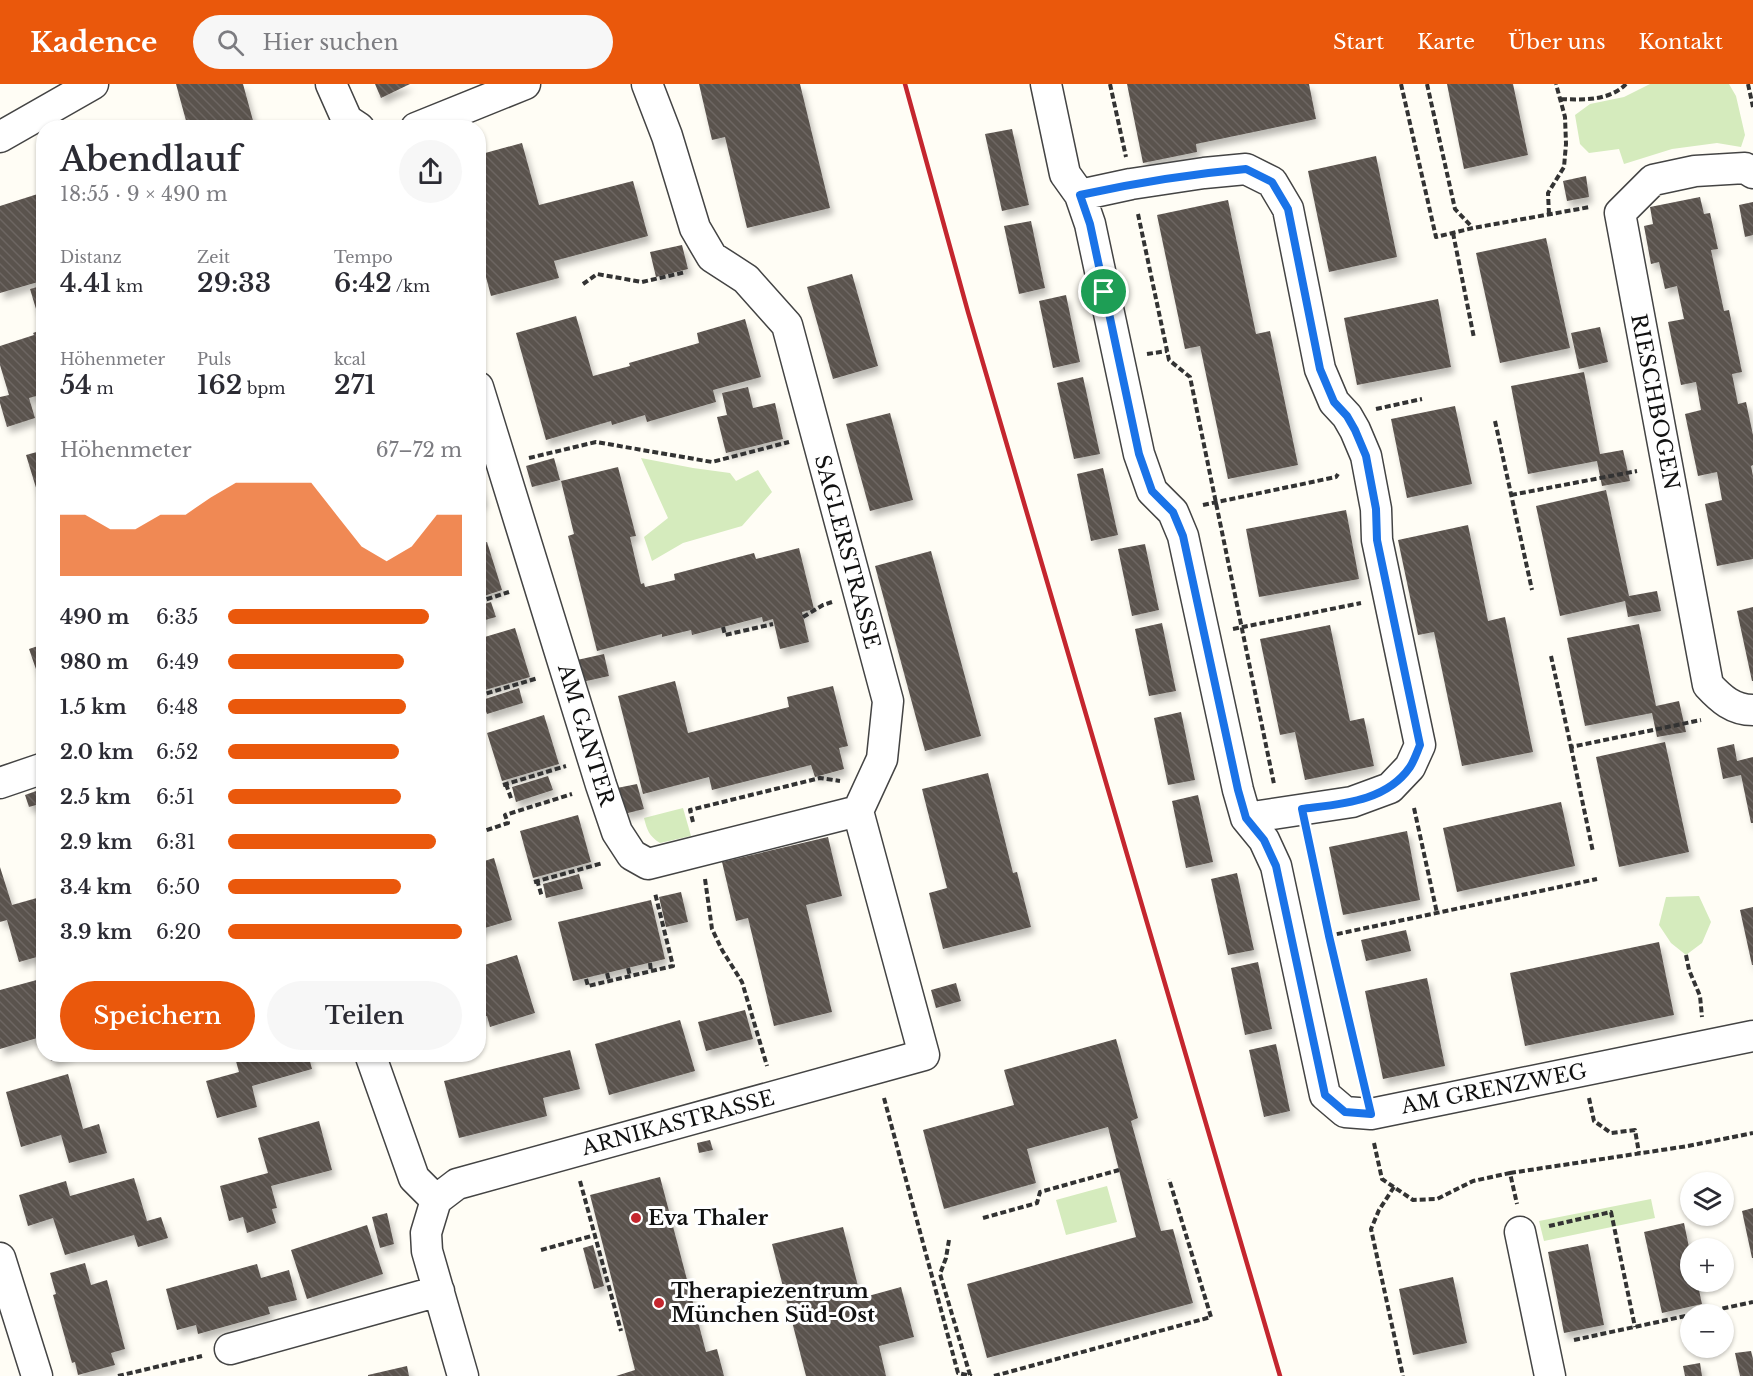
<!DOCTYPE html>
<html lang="de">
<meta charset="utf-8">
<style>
:root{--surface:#fff;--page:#f7f7f7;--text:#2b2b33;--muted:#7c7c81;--accent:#ea580c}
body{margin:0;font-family:"Libre Baskerville",serif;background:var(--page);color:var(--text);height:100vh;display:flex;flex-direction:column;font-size:22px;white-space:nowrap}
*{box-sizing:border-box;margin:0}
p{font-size:20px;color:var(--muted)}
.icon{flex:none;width:33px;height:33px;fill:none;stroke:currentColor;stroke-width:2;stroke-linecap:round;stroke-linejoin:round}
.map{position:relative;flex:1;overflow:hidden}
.drawer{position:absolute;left:36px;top:36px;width:450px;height:942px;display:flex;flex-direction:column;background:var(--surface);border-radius:24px;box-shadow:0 2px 4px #0004}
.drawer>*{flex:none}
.fabs{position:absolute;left:1680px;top:1088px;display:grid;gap:12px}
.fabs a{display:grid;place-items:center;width:54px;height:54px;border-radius:50%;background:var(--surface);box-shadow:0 2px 4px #0004;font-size:30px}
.pin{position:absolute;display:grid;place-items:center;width:51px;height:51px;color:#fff;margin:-26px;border:3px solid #fff;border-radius:50%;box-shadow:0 2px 6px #0007}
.round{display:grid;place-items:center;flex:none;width:63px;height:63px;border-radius:32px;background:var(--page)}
.headline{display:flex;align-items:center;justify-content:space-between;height:102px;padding:0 24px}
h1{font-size:33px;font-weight:600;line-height:45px}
.stats{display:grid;grid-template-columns:repeat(3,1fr);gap:9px;height:102px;padding:6px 24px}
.stats div{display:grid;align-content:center}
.stats b{font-size:26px;font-weight:600}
.stats small{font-size:16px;font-weight:400}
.stats p{font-size:16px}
.chart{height:168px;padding:12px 24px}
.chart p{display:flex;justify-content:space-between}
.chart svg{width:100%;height:108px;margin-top:6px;fill:var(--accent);opacity:.7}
.button{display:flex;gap:12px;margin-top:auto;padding:12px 24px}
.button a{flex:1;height:69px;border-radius:36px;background:var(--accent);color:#fff;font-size:24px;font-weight:600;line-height:69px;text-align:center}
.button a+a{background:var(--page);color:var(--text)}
ul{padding:0 24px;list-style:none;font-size:20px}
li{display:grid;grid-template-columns:96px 72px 1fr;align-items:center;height:45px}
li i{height:15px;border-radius:8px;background:var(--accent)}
header{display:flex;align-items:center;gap:36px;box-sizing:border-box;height:84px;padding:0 30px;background:var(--accent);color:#fff}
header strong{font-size:28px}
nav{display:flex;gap:33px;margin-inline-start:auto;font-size:21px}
.search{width:420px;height:54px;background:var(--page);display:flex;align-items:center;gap:15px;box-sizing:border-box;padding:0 21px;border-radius:33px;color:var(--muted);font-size:22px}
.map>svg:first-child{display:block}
.grass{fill:#d5ebbd}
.building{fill:url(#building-back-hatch);filter:url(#shadow)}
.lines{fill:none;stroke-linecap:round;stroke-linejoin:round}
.minor-casing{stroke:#444;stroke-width:33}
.path{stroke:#333;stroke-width:4;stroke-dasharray:6 3;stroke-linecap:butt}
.minor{stroke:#fff;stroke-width:30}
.rail{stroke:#c4262e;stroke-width:4.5}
.route-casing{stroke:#fff;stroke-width:12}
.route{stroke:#1a73e8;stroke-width:8}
.poi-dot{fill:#c4262e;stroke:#fff;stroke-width:2}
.labels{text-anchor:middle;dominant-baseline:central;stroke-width:6;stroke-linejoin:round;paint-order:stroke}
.street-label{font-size:21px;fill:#111;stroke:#fff}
.poi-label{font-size:21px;font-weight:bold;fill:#111;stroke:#fff;text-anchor:start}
</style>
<header>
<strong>Kadence</strong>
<div class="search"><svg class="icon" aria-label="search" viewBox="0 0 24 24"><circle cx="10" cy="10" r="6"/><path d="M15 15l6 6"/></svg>Hier suchen</div>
<nav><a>Start</a><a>Karte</a><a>Über uns</a><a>Kontakt</a></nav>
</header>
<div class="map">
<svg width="1753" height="1292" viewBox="0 0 1753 1292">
<defs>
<pattern id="building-back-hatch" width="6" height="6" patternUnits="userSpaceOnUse" patternTransform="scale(1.5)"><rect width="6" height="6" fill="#5a524d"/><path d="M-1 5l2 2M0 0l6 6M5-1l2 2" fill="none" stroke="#6d6662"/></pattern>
<filter id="shadow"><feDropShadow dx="3.5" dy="6" stdDeviation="3" flood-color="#0004"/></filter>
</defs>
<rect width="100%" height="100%" fill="#fffdf5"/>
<path class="grass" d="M1650 0H1729L1736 12 1745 51 1741 63 1717 59 1672 65 1624 80 1619 65 1589 69 1580 60 1575 31 1590 20 1624 13Z
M641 374 693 384 730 389 736 397 758 386 772 408 742 442 683 459 652 477 644 453 668 434Z
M683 724 691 752 660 759C649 752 647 746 644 734Z
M1699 812 1711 838 1702 859 1686 871 1671 859 1659 841 1666 813Z
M1107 1102 1117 1138 1066 1151 1056 1116Z
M1651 1115 1655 1134 1544 1157 1539 1137Z"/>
<path class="building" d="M176 0H243L255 44H188Z
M375 0H410L381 14Z
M699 0H800L830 124 747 144 725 53 712 56Z
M1127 0H1309L1316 35 1196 60 1197 68 1143 79Z
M1447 0H1513L1528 71 1464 85Z
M1012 45 1029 121 1002 127 985 50Z
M522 59 539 121 633 97 648 152 554 177 559 194 491 212 478 163V71Z
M1376 72 1397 173 1329 188 1308 87Z
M1586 92 1589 113 1567 117 1563 97Z
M44 108V190L36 192 38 198 0 209V122Z
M1700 113 1704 130 1710 129 1718 165 1711 166 1724 227 1729 226 1742 288 1732 290 1738 320 1746 318 1753 351V381L1751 382 1753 392V475L1717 482 1705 420 1722 416 1717 388 1698 392 1685 330 1701 326 1696 298 1681 301 1668 238 1684 235 1677 202 1665 205 1659 178 1651 180 1644 142 1653 140 1650 123Z
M1228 116 1256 250 1270 247 1298 381 1228 395 1200 262 1185 265 1157 131Z
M1753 118V151L1745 153 1739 121Z
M1031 137 1045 204 1019 210 1004 142Z
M1546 154 1570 264 1500 279 1476 169Z
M682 161 688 185 656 193 650 168Z
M852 190 878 282 833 295 807 203Z
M44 201V223L36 225 30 205Z
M1066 211 1080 278 1053 284 1039 217Z
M1438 215 1451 283 1357 301 1344 234Z
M576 232 593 292 630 282 629 279 699 259 697 249 745 235 761 293 713 306 716 318 647 338 645 331 612 341 611 337 546 356 516 249Z
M1600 243 1608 278 1579 285 1571 249Z
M44 245V310L29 314 35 334 7 343 0 319V313L9 311 0 281V262L34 251 33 249Z
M1584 288 1600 370 1623 366 1630 397 1602 402 1597 377 1528 390 1511 302Z
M1083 293 1100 370 1074 375 1057 299Z
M748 303 753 324 775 319 783 355 726 369 717 333 727 331 722 309Z
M1455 322 1472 400 1407 414 1391 335Z
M890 329 913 416 870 427 846 340Z
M44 366V419L41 420 26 371Z
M554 374 560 396 532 403 526 382Z
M618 383 636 452 630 453 641 500 644 499 645 503 675 496 674 490 754 469 756 475 799 464 814 525 802 528 809 558 780 565 773 535 763 538 762 533 692 551 691 546 662 553V550L597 567 568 452 574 450 561 397Z
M1103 384 1118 451 1091 457 1077 390Z
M479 401 484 418 478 420V402Z
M1606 406 1629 512 1657 507 1661 527 1628 533 1625 517 1560 532 1536 422Z
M1346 426 1359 495 1259 513 1246 445Z
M1468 441 1488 537 1505 533 1533 668 1462 682 1434 548 1418 551 1398 456Z
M487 458 502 506 478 514V461Z
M1145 460 1159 526 1132 532 1118 465Z
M931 467 981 652 925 667 875 482Z
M491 518 496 533 478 538V522Z
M1753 523V597H1752L1737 527Z
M1162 539 1176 607 1149 612 1135 545Z
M1639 540 1656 622 1679 617 1686 648 1657 653 1652 629 1585 642 1567 554Z
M1330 541 1350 637 1364 634 1374 682 1305 696 1295 648 1280 651 1260 555Z
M515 544 530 593 478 608V555Z
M44 560V589L38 591 29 565Z
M604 570 609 592 582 598 577 576Z
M675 597 688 649 789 623 787 613 833 602 848 662 839 664 844 685 815 693 811 681 712 706 709 693 643 710 618 612Z
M519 604 523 619 487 630 482 616Z
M1181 628 1195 696 1168 701 1154 634Z
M544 631 559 680 502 697 487 649Z
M1665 658 1689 768 1619 783 1596 673Z
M1734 660 1737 677 1753 673V739H1751L1741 691 1723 695 1717 664Z
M988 689 1013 789 1017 788 1031 843 943 865 929 809 947 804 922 705Z
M548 692 553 706 516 718 512 703Z
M637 700 644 725 624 730 617 704Z
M39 706 43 719 29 723 25 711Z
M1198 711 1213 778 1186 784 1172 717Z
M1561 718 1575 782 1457 808 1443 744Z
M578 731 591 778 533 794 520 747Z
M1407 747 1420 816 1343 831 1329 763Z
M828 753 842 812 806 821 832 928 774 942 748 834 736 837 722 778Z
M494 774 512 836 478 846V779Z
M0 783 12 821 44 812V871L19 878 7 836 0 838Z
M1237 789 1254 866 1228 871 1211 795Z
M579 790 583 805 546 814 543 800Z
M681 808 688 838 666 843 659 813Z
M651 816 665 875 573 897 558 838Z
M1753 823V881H1752L1740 826Z
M1406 846 1411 867 1366 877 1361 856Z
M1659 858 1674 931 1525 962 1510 889Z
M517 871 535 929 490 943 487 932 478 934V883Z
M1258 878 1272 945 1245 951 1231 884Z
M44 894V952L0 965V906Z
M1427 894 1445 982 1383 995 1365 907Z
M956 899 961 917 936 924 931 906Z
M745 926 753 955 706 967 698 938Z
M680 936 695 987 609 1011 595 960Z
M1116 955 1138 1034 1131 1037 1161 1147 1173 1145 1193 1219 987 1274 967 1200 1136 1153 1108 1043 1027 1065 1036 1099 944 1125 923 1046 1014 1021 1004 986Z
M1276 960 1290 1027 1264 1033 1249 966Z
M570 966 580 1005 543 1014 547 1032 459 1054 444 997Z
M49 970H71V971L51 977Z
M234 970H308L312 985 252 1002 257 1023 217 1034 206 997 239 988Z
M68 990 83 1045 99 1040 107 1069 69 1079 61 1051 21 1063 6 1008Z
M319 1037 332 1086 271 1102 277 1124 272 1125 276 1139 247 1149 243 1133 229 1137 220 1102 268 1089 258 1054Z
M710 1056 713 1066 699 1069 697 1059Z
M660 1093 706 1268 717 1265 724 1292H616L635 1286 590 1111Z
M134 1094 147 1137 161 1133 168 1154 138 1163 134 1151 65 1171 53 1134 28 1142 19 1111 66 1097 70 1112Z
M1753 1124V1174H1752L1742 1127Z
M387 1129 394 1160 380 1164 372 1133Z
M1684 1139 1690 1168V1197H1697L1702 1220 1662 1229 1644 1148Z
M367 1141 383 1190 307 1215 291 1166Z
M843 1143 861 1214 901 1203 914 1253 879 1262 886 1292H806L772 1160Z
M1588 1160 1604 1241 1564 1249 1548 1168Z
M593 1161 604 1202 594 1205 583 1164Z
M85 1179 91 1201 107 1196 125 1265 111 1269 115 1281 78 1291 75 1278 72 1279 53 1211 56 1210 50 1189Z
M257 1180 261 1194 289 1186 297 1216 268 1223 270 1230 198 1250 196 1241 177 1246 166 1205Z
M1453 1193 1467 1259 1413 1271 1399 1205Z
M1751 1267 1753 1275V1292H1740L1735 1269Z
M1700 1279 1702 1292H1685L1683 1282Z
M407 1282 409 1292H368V1291Z"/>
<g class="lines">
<defs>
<path id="minor" d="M331 0 347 36 359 44
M1046 0 1065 90 1080 111 1090 140 1139 370 1152 407 1173 428 1183 452 1238 706 1246 734 1264 756 1276 782 1325 1011 1345 1028 1371 1030 1753 952
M416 44 525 0
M0 53 93 0
M1753 89 1745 84 1695 87 1653 96 1620 129 1708 601C1721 615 1733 626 1753 626
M1080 111 1131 100 1204 89 1246 85 1272 98 1288 125 1320 285 1334 318 1347 332 1355 346 1366 372 1376 425 1377 456 1420 661 1410 683 1390 704 1352 718 1246 734
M478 303 601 701 617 748 632 771 648 780 858 727
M0 699 44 684
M370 970 414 1094 436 1116
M436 1116 457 1100 924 971 858 727 882 675 888 617 787 241 746 195 712 173 695 144 667 52 647 0
M436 1116 426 1149 427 1167 463 1292
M1520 1148 1550 1292
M0 1174 37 1292
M230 1265 439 1207"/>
</defs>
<use href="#minor" class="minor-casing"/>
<path class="path" d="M1110 0 1126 73
M1401 0 1436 153 1473 144 1590 123
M1427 0 1455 125 1472 143
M1748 0 1753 23
M1561 15C1584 16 1609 17 1626 0
M1138 130 1169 276 1190 293 1274 700
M1549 130 1548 109 1564 83 1566 60 1565 33 1556 0
M1453 149 1474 254
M583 200 597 190 642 198 686 188
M1147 270 1167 267
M1376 325 1422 315
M1495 337 1532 506
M529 374 596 358 712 378 789 358
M1511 411 1637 387
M1203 421 1336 393 1338 390
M478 518 509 508
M803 533 823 521 832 518
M723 543 725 551 773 540
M1233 545 1361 519
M1551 572 1571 663 1701 636
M478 612 538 594
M478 618 482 629
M1571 663 1593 768
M506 700 512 717
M503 701 566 682
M1414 724 1437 829
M693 738 690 726 820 694 840 697
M478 749 508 739 505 731 572 710
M1309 754 1329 852 1364 1001
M705 795 712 845 722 866 742 898 767 982
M537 796 542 813
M534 798 603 779
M1328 852 1597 795
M1686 871 1689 886 1700 912 1702 933
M650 879 651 887
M628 884 630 892
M607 889 609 897
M586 895 588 902 673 882 655 809
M884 1014 958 1289 972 1292
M1589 1014 1594 1037 1611 1049 1635 1046 1639 1069
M1374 1059 1382 1095 1413 1116 1437 1115 1473 1097 1510 1089 1517 1120
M1510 1089 1688 1062 1753 1049
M580 1097 621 1247
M1394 1103 1379 1126 1371 1145 1403 1292
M983 1134 1037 1119 1040 1108 1119 1086
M1549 1142 1611 1128 1635 1243
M949 1156 946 1174 940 1190 970 1291
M541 1166 595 1151
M1696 1230 1753 1218
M1574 1256 1690 1231
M118 1292 202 1272
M994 1292 1211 1233 1169 1095"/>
<use href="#minor" class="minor"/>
<path class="rail" d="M905 0 968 228 1280 1292"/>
</g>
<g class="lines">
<defs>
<path id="route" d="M1246 85 1272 98 1288 125 1320 285 1334 318 1347 332 1355 346 1366 372 1376 425 1377 456 1420 661C1417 668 1414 677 1410 683 1386 718 1340 720 1302 725L1329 852 1371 1030 1345 1028 1325 1011 1276 782 1264 756 1246 734 1238 706 1183 452 1173 428 1152 407 1139 370 1090 140 1080 111C1135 99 1190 90 1246 85Z"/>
</defs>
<use href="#route" class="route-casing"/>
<use href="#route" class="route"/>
</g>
<g class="poi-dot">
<circle cx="636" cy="1134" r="6"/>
<circle cx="659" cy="1219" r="6"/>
</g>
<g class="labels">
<g class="street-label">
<text transform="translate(1655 318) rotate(79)">RIESCHBOGEN</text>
<text transform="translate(847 468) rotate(75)">SAGLERSTRASSE</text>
<text transform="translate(586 651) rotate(73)">AM GANTER</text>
<text transform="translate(1494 1005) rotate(-11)">AM GRENZWEG</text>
<text transform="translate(678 1039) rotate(-15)">ARNIKASTRASSE</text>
</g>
<g class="poi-label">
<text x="648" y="1134">Eva Thaler</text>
<text x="671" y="1207">Therapiezentrum<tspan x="671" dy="24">München Süd-Ost</tspan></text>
</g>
</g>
</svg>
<div class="fabs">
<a><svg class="icon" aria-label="layers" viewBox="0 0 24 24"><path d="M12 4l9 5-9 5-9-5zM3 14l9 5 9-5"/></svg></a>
<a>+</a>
<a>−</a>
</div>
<div class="pin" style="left:1104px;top:208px;background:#1e9e55"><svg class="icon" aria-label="arrive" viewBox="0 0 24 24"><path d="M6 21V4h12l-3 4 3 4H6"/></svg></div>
<section class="drawer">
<div class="headline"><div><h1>Abendlauf</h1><p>18:55 · 9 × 490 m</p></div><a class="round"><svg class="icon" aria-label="share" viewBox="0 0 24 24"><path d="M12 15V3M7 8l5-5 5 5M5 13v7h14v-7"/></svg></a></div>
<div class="stats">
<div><p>Distanz</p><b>4.41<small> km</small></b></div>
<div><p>Zeit</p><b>29:33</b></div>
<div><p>Tempo</p><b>6:42<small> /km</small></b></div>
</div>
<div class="stats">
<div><p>Höhenmeter</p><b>54<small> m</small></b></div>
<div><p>Puls</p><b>162<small> bpm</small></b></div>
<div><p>kcal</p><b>271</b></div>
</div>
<div class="chart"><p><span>Höhenmeter</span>67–72 m</p>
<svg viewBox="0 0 160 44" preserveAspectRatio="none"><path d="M0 44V19L10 19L20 25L30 25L40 19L50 19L60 12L70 6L80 6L90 6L100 6L110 19L120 32L130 38L140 32L150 19L160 19V44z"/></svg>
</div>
<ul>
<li><b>490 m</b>6:35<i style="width:86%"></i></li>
<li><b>980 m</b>6:49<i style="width:75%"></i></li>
<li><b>1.5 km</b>6:48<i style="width:76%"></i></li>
<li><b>2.0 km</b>6:52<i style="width:73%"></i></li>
<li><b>2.5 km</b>6:51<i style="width:74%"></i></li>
<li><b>2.9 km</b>6:31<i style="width:89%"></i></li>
<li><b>3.4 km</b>6:50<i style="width:74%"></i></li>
<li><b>3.9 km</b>6:20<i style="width:100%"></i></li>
</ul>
<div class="button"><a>Speichern</a><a>Teilen</a></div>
</section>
</div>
